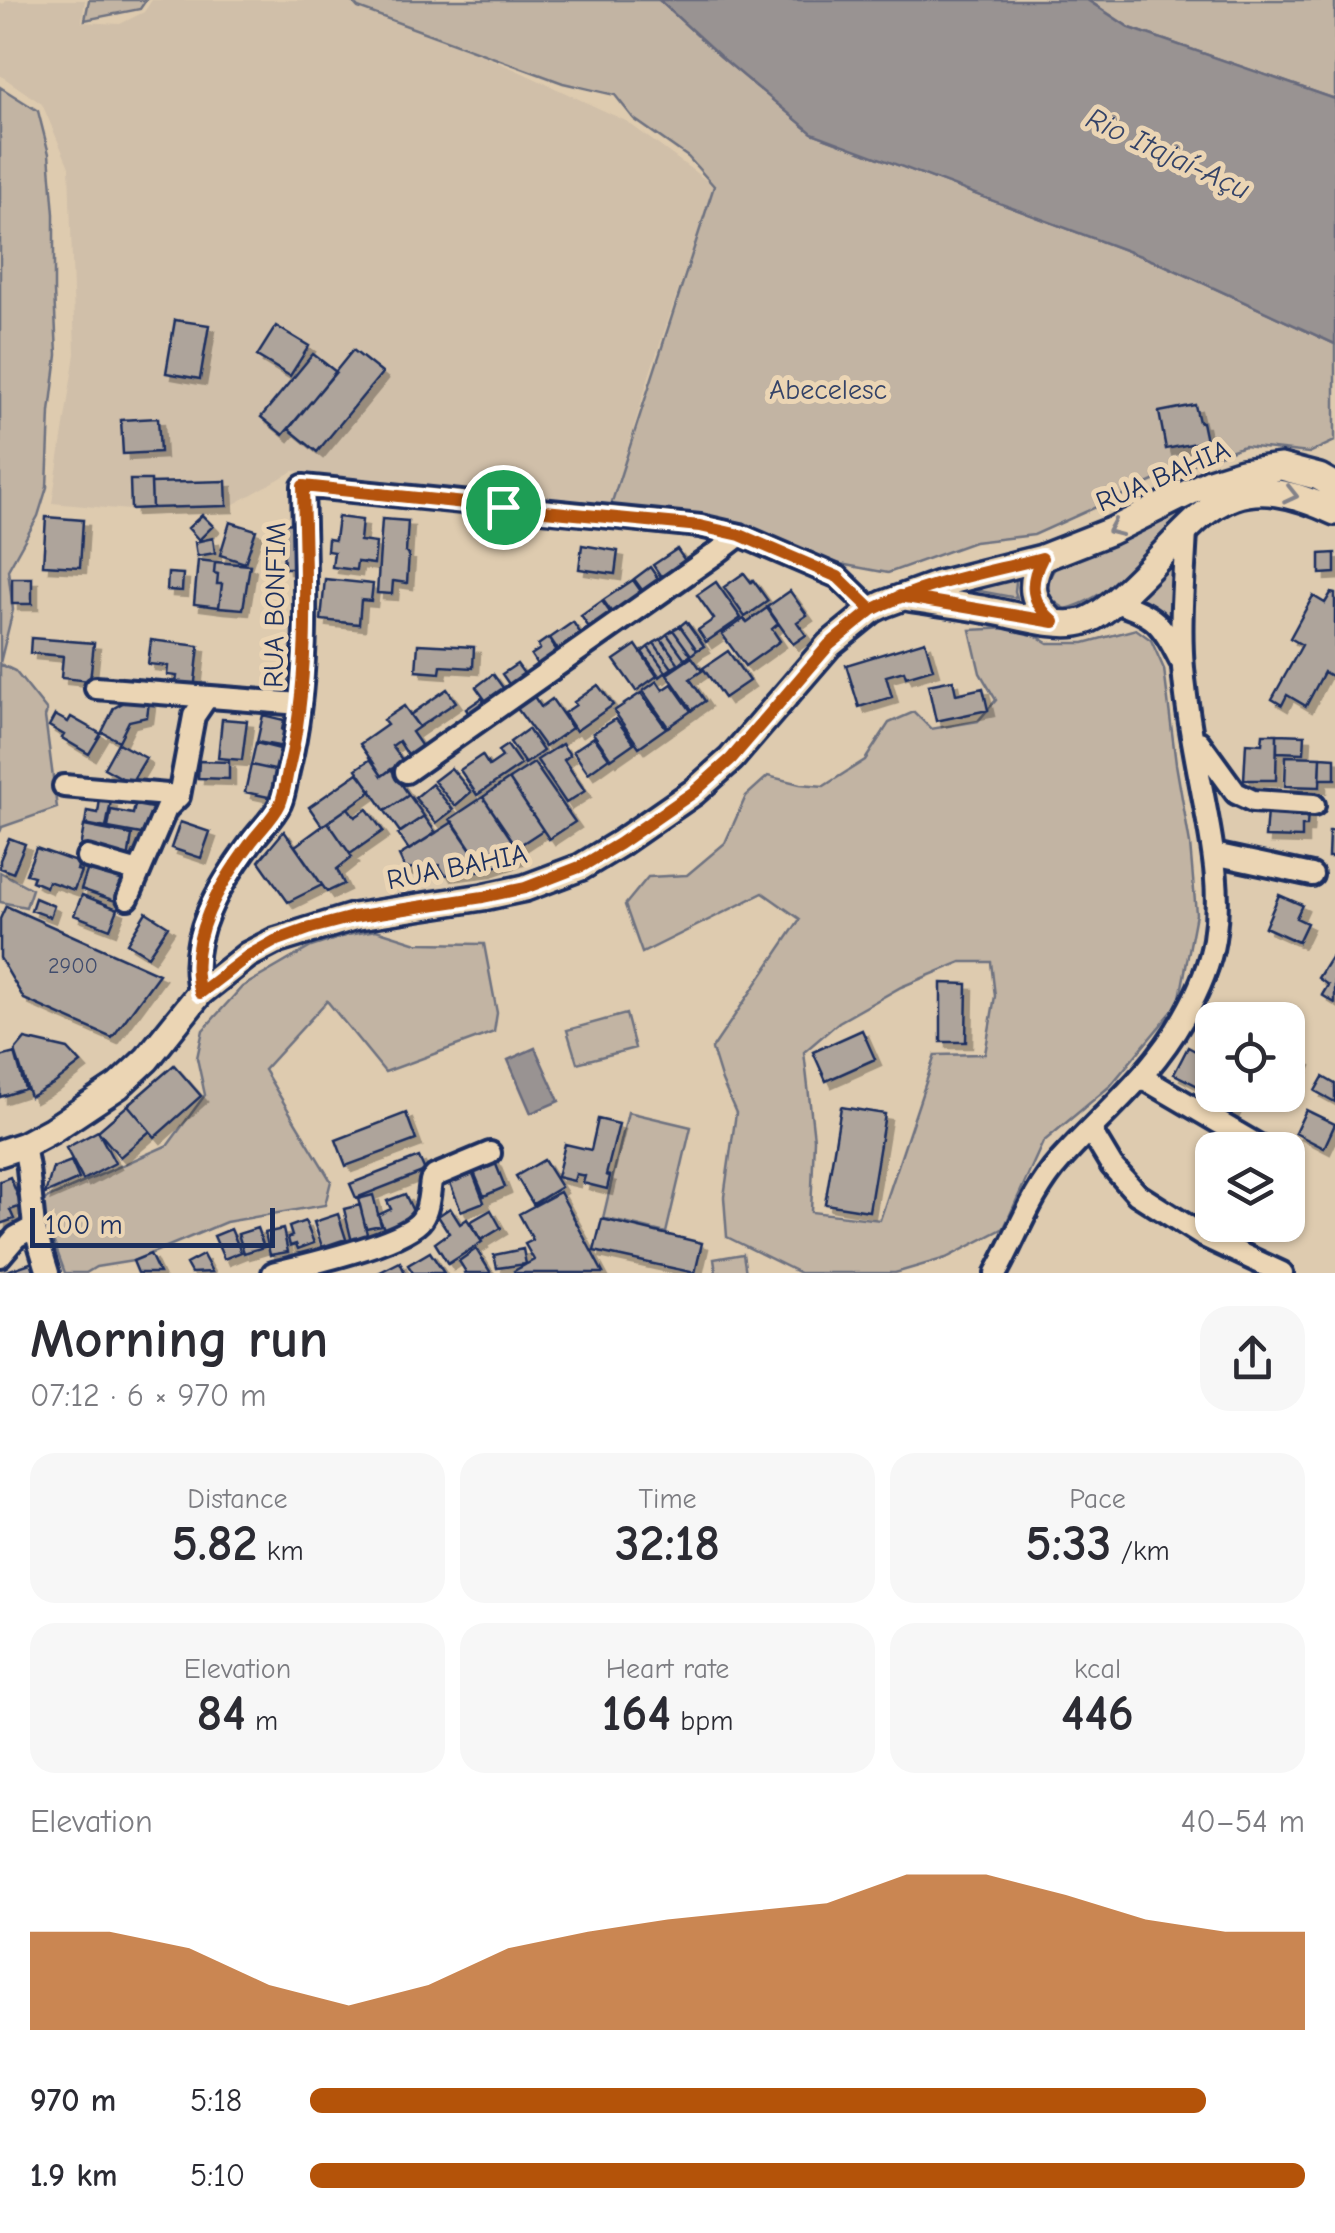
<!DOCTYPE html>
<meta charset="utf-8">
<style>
:root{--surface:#fff;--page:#f7f7f7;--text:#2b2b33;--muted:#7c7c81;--accent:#b45309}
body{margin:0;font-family:"Comic Neue",sans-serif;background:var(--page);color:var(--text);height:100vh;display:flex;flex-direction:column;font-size:38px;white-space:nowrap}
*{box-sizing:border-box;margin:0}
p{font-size:32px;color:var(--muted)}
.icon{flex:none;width:55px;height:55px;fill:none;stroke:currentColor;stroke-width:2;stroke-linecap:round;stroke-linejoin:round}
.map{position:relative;height:1273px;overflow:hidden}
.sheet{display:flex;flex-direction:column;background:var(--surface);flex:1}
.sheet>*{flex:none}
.buttons{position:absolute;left:1195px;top:1002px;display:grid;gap:20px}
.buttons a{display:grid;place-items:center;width:110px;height:110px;border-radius:20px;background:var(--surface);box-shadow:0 2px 8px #0004;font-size:50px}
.scale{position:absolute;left:30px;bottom:25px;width:245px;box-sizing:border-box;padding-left:10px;border:5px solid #1b2f5e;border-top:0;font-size:28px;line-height:35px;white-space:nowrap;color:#1b2f5e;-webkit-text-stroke:8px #ebd5b4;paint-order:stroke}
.pin{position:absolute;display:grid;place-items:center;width:85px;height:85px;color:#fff;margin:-42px;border:5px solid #fff;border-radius:50%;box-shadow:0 2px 10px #0007}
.round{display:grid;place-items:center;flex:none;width:105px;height:105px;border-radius:30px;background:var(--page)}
.overview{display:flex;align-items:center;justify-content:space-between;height:170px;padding:0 30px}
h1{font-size:55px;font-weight:700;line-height:75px}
.metrics{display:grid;grid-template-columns:repeat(3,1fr);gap:15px;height:170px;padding:10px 30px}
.metrics div{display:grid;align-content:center;border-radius:25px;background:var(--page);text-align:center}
.metrics b{font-size:50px;font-weight:700}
.metrics small{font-size:28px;font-weight:400}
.metrics p{font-size:28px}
.chart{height:280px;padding:20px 30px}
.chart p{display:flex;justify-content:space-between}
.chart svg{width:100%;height:180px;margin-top:10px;fill:var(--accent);opacity:.7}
ul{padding:0 30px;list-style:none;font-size:32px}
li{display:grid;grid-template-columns:160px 120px 1fr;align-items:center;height:75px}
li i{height:25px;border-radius:12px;background:var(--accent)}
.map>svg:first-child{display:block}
.built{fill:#d0bfa9}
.green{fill:#c2b4a3;stroke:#6e7280;stroke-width:2.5;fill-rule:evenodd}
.water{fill:#999392;stroke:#676b7d;stroke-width:2.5}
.building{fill:#aea49b;stroke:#1b2f5e;stroke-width:2.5;filter:url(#shadow)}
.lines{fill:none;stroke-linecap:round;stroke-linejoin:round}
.minor-casing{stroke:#1b2f5e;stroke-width:28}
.major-casing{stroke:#1b2f5e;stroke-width:32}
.minor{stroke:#ebd5b4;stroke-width:20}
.major{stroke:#ebd5b4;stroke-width:25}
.oneway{stroke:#838289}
.route-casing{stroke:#fff;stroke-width:20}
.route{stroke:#b45309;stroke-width:12}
.labels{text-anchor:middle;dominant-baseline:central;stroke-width:10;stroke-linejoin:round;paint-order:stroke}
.number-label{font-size:22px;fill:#404c6d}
.park-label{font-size:28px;fill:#344368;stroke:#ebd5b4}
.street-label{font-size:28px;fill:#1b2f5e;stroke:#ebd5b4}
.water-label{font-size:30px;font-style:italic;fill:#344368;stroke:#ebd5b4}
</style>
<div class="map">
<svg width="1335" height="1273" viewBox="0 0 1335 1273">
<defs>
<filter id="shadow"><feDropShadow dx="6" dy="6" stdDeviation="0" flood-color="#0004"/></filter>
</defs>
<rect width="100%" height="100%" fill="#decbaf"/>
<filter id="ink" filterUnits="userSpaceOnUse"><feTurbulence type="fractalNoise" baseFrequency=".01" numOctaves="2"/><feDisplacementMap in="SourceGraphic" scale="20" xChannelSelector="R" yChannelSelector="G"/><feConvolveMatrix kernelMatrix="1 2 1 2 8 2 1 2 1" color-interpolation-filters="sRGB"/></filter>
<g filter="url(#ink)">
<path class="built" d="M6 0H85L82 22 120 24 144 12 152 0H354L514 69 626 121 714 186 650 373 610 508 293 471 229 507 129 510 52 503 75 354 69 167 42 104 0 75V4L5 3Z"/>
<path class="green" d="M89 0H146L140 9 85 20Z
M351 0H659L720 56 812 133 1162 264 1335 344V441L1309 453 1244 446 1185 467 1034 535 974 542 888 573 835 563 745 526 669 512 610 508 714 186 688 157 634 119 615 95 563 83 358 8Z
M1088 0H1335V99L1130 28Z
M0 87 38 111 49 154 54 214V291L57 355 50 412 47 487 38 516 8 570 13 610 0 663Z
M1205 497C1169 533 1116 597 1066 609 1046 599 1042 586 1056 567Z
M1172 558 1176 629C1164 615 1154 603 1135 599Z
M1017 573 1015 591 1017 598 958 587Z
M1011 628 1033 634 1048 643H1084L1136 629 1151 640 1164 669 1176 764 1190 844 1196 914 1179 1003 1110 1086 1043 1142 1004 1228 946 1258 895 1273H800L727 1237 724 1197 736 1113 722 1081 712 1049 800 919 763 893 642 953 625 905 648 877 687 875 725 843 746 796 768 776 800 784 824 786 865 760 889 723 914 712 931 729 978 721 996 700 980 673 970 630ZM961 962H991L995 996 985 1054 935 1055 880 1220 811 1212 814 1139 804 1052 839 1022 901 987Z
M0 664 15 671 47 711 45 717 57 808 2 827 0 832Z
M0 872 32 889 26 907 0 902Z
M376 930 417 943 484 944 497 1013 494 1032 385 1072 327 1001 264 1070 331 1181 325 1205 226 1222 133 1261 96 1267 86 1273H65L39 1202 168 1145 205 1095 197 1058 203 1030 242 987 311 947 348 935Z
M626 1014 635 1048 577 1063 567 1030Z
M628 1112 691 1127 666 1233 603 1218Z
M743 1254 746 1273H716L714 1259Z"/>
<path class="water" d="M659 0H1087L1130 28 1335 99V344L1162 264 812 133 720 56Z
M535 1048 559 1101 531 1113 508 1060Z"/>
<path class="building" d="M175 320 209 325 200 379 166 373Z
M276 326 309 346 290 376 257 356Z
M353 350 382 373 317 452 289 429Z
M313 354 336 372 283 435 261 417Z
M1195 405 1199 422H1202L1206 441 1166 449 1159 412Z
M158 418 160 452 123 454 121 420Z
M130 480H151L152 508 131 509Z
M226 481 227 506 152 508 151 483Z
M202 515 213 526 199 540 188 528Z
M46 517 83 520 80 567 43 565Z
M338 517 362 520 360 541 376 543 374 564 357 562 356 570 332 567 334 552 327 551 328 539 335 540Z
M382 519 408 521 406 553 409 554 407 583 393 581 392 594 377 593Z
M230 522 256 530 245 563 220 555Z
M295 523 297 568H284L282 524Z
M213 538 215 553 197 556 195 542Z
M582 545 618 551 615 574 579 569Z
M677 549 688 565 664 581 653 565Z
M1335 553V573L1320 574V554Z
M198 560 215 562 214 573 218 574 217 584H222L219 607 194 604Z
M215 562 250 565 243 609 219 607 222 584H217L218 574 214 573Z
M650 567 661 583 645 594 634 579Z
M168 573 183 574 182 591 167 590Z
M744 573 751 582 753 580 768 601 745 617 724 587Z
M12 578H32V604H12Z
M325 579 373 584 371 601 361 600 359 624 321 620Z
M633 580 645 597 615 617 603 600Z
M716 582 741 618 706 642 698 630 714 619 697 595Z
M790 591 807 615 797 622 806 635 793 644 767 607Z
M1331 593 1335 594V678L1324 672 1306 706 1287 695 1282 705 1272 699 1302 645 1290 638 1313 596 1325 603Z
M602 601 614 618 593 633 581 616Z
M767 608 778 624 772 629 780 641 745 666 722 634 744 619 747 622Z
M686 621 704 646 697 650 680 626Z
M573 622 583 637 560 653 550 638Z
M680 626 697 650 691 655 673 630Z
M673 630 691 655 685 659 667 634Z
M667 634 685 659 679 664 661 639Z
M31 638 94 643 90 681 61 678 63 656 30 653Z
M548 638 560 655 540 669 531 655 540 649 538 645Z
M661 639 679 664 672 668 654 643Z
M151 640 199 646 194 691 175 689 177 676 167 675 168 666 148 664Z
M925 641 933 669 906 677 904 671 886 676 892 697 859 707 846 665Z
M654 643 672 668 666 672 648 647Z
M418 644 474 647 473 668 441 666 440 673 416 671Z
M636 645 657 676 636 691 614 660Z
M648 647 666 672 660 677 642 652Z
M728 651 749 681 724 698 703 668Z
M692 657 702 671 690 679 705 701 692 710 667 674Z
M517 664 528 679 513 690 502 674Z
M493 674 509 696 491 708 476 687Z
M953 680 956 694 983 688 988 710 936 721 928 685Z
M657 681 663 690 672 684 691 711 668 727 643 691Z
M598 685 613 705 576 731 564 713 576 705 574 702Z
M447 689 456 702 419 727 410 715Z
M641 693 666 728 639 747 614 711Z
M533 695 541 707 552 699 572 728 545 747 516 707Z
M482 698 489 709 473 720 466 709Z
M126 701 149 702 147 717 129 721 119 741 102 732 114 708Z
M404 706 419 727 412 732 423 748 409 757 399 741 392 746 403 761 382 776 360 744 387 725 383 720Z
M55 715 68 722 71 717 101 734 89 754 62 738 64 735 49 726Z
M263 715 284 720 282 730 288 731 284 747 257 742Z
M222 719 247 721 242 760 218 758Z
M616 719 634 743 611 759 593 733Z
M528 729 543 751 525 764 510 742Z
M1263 734H1277L1276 780H1244L1246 743 1262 744Z
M1277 734 1305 735 1304 753 1277 752Z
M594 737 609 758 588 773 573 751Z
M118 743 146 758 131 783 104 768Z
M256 743 284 750 279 771 251 765Z
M562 744 570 755 564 760 585 791 566 803 537 760Z
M507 745 521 765 477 795 460 770 482 755 489 766 502 757 498 751Z
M1286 756 1321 757 1320 787 1285 786Z
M1321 757 1335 758V779H1320Z
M371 759 382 776 391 769 409 795 385 811 356 769Z
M199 761 229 762V779L198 778Z
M534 763 575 822 549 839 509 779Z
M251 765 279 771 273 798 245 792Z
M451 768 471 792 455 806 434 781Z
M358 773 372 791 322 826 309 807Z
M509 779 543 830 517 847 483 797Z
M432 784 453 810 436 823 415 798Z
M409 795 424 816 400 832 385 811Z
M483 797 523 857 485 870 450 819Z
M100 799 111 801 106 828 85 824 87 811 98 813Z
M135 805 152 808 147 835 108 828 111 810 133 814Z
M348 808 355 817 367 809 383 831 350 854 328 822Z
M1267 811 1308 813 1307 826H1302V838L1265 837Z
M424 816 436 833 409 850 398 834Z
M180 822 210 832 201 858 171 848Z
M328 822 352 857 337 869 344 884 327 892 295 846Z
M453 822 485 870 445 875 439 865 405 869 399 856Z
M84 826 132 835 128 860 80 848Z
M284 831 322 885 288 902 259 861Z
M1329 831H1335V857H1328Z
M9 838 25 844 13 873 0 868V860Z
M36 848 79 863 77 870 81 871 74 890 48 881 46 887 32 881 34 876 26 874Z
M88 868 125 881 118 902 81 889Z
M82 895 118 909 110 929 74 915Z
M1279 895 1302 905 1296 918 1307 923 1298 942 1265 927Z
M35 898 54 906 50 917 31 910Z
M6 906 159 974 112 1038 24 999 0 958V919Z
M146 912 168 926 148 956 127 943Z
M1335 951V1003L1322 995 1328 985 1318 978Z
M941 983 967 984 966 1042H941Z
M862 1030 875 1059 826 1081 813 1052Z
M25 1039 68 1049 81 1063 55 1083 30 1097 15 1051Z
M1188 1047 1212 1060V1067L1202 1088 1174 1074Z
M1288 1052 1305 1060 1292 1088 1288 1086Z
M15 1053 25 1089 0 1097V1057Z
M174 1065 201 1096 155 1137 128 1105Z
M1323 1077 1335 1084V1102L1315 1091Z
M1221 1095H1241L1229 1118 1213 1111Z
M128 1105 150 1131 120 1157 98 1131Z
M841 1107 885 1114 869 1211 825 1204Z
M1306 1110 1335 1124 1324 1148 1295 1133Z
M406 1113 416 1140 346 1166 336 1140Z
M598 1119 619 1124 606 1175 610 1176 607 1189 583 1183 585 1176 576 1174 574 1181 557 1177 565 1144 591 1150Z
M98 1131 115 1163 83 1180 66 1148Z
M419 1157 425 1171 356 1198 350 1184Z
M493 1157 505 1187 484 1196 471 1165Z
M544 1160 561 1187 533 1204 516 1176Z
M71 1161 79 1179 45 1194 53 1168Z
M472 1171 484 1202 461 1211 448 1178Z
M10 1177 22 1206 10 1210 14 1219 0 1224V1181Z
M560 1192 603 1273H515L514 1271 534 1260 525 1244 533 1240 519 1214Z
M405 1194 417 1220 386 1233 378 1215 391 1209 387 1201Z
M373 1195 381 1225 366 1228 358 1199Z
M360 1205 369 1242 353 1246 344 1209Z
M450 1208 460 1224 467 1219 482 1242 448 1264 435 1243 449 1233 438 1216Z
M491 1210 501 1228 481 1240 470 1222Z
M338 1214 346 1239 322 1247 314 1222Z
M602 1219 702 1243 695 1273 594 1251Z
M305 1221 314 1243 298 1249 296 1244 290 1246 288 1238 292 1236 289 1227Z
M257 1228 264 1247 244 1253 238 1234Z
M231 1229 241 1252 224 1259 214 1236Z
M283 1229 288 1252 270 1255 265 1233Z
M476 1249 491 1273H463L466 1272 459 1261Z
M523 1249 526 1264 497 1268 494 1255Z
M430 1252 444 1273H413L408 1265Z
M150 1254 159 1273H138L133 1261Z
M203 1255 212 1272 191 1273 186 1264Z
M33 1262 37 1273H1L7 1271Z
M400 1262 405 1273H378Z"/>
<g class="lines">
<defs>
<path id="minor" d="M1114 602C1154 614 1162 623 1180 660
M96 688 300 704
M1199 742 1236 793 1253 801 1314 805
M406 772 718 552 740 535
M64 786 179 796
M1214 854 1312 875
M87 857 139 872
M128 898 166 809 179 796 194 716 207 697
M200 993C185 938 220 884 252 841 261 829 274 817 280 804 285 793 286 778 289 767 311 675 305 579 303 486L700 526 740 535 838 577 872 610
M1143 1078 1266 1150
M1091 1131 1112 1166 1137 1194 1203 1236 1282 1273
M24 1145 28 1168 34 1227 48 1273
M0 1256 16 1237 34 1227
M273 1273C304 1265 406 1243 422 1219 429 1209 429 1193 431 1181L435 1176 490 1153
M996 1273C1017 1236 1031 1193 1060 1161 1104 1112 1151 1076 1184 1017 1197 994 1210 965 1214 939 1221 895 1214 854 1206 811 1197 763 1187 716 1183 668 1179 622 1184 576 1186 531"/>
<path id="major" d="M1042 558C1028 585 1031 601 1053 622
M910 598C936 602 961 605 987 610 1013 614 1060 630 1085 621 1102 615 1116 600 1128 589 1203 519 1222 459 1335 512
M0 1153 24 1145 52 1130 118 1086 147 1059 200 993 248 955 275 941 353 917 483 897 525 888 581 867 619 844 694 792 731 759 829 645 872 610 884 604 939 584 1042 558 1111 531 1210 482 1242 472 1281 467 1319 477 1335 486"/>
</defs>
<use href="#minor" class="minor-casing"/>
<use href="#major" class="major-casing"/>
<use href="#minor" class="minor"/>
<use href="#major" class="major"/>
</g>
<defs><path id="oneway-chevron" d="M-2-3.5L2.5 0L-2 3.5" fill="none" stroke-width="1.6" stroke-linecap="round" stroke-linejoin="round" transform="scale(2.5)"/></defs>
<g class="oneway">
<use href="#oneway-chevron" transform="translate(1291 495) rotate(13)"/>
<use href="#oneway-chevron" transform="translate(1114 529) rotate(156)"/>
</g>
</g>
<g class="lines" filter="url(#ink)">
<defs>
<path id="route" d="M503 507 303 486C305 579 311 675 289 767 286 778 285 793 280 804 274 817 261 829 252 841 220 884 185 938 200 993L248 956 275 941 311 928 353 917 483 897 525 888 582 866 619 844 694 792 731 759 829 645 872 610 900 596 1054 622C1031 602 1028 585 1042 558 985 573 924 583 872 610L838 577 740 535 700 526 503 507"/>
</defs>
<use href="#route" class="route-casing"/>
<use href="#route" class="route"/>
</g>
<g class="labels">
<g class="number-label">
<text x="73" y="966">2900</text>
</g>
<g class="park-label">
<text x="828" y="390">Abecelesc</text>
</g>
<g class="street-label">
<text transform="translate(1163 476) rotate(-23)">RUA BAHIA</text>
<text transform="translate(275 605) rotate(-89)">RUA BONFIM</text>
<text transform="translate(457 867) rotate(-11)">RUA BAHIA</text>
</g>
<g class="water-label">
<text transform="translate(1168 154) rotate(25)">Rio Itajaí-Açu</text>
</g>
</g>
</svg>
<div class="buttons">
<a><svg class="icon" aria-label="locate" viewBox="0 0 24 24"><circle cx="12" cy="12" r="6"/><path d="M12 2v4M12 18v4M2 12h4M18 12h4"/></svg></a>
<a><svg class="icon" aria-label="layers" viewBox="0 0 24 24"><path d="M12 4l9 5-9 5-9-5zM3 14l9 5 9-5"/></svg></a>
</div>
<div class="scale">100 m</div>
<div class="pin" style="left:503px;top:507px;background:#1e9e55"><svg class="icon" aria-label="arrive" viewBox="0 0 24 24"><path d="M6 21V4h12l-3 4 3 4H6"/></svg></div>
</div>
<section class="sheet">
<div class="overview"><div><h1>Morning run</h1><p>07:12 · 6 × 970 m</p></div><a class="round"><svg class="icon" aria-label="share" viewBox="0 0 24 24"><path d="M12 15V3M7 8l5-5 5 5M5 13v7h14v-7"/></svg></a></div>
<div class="metrics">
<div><p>Distance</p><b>5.82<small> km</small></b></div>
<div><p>Time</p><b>32:18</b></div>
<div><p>Pace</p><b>5:33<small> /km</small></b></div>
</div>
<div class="metrics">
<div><p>Elevation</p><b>84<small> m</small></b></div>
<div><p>Heart rate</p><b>164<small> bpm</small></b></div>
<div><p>kcal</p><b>446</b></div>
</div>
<div class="chart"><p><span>Elevation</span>40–54 m</p>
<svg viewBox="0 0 160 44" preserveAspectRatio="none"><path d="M0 44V20L10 20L20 24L30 33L40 38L50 33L60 24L70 20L80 17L90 15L100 13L110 6L120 6L130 11L140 17L150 20L160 20V44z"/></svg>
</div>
<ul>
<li><b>970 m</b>5:18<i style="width:90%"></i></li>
<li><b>1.9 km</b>5:10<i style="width:100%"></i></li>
</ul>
</section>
